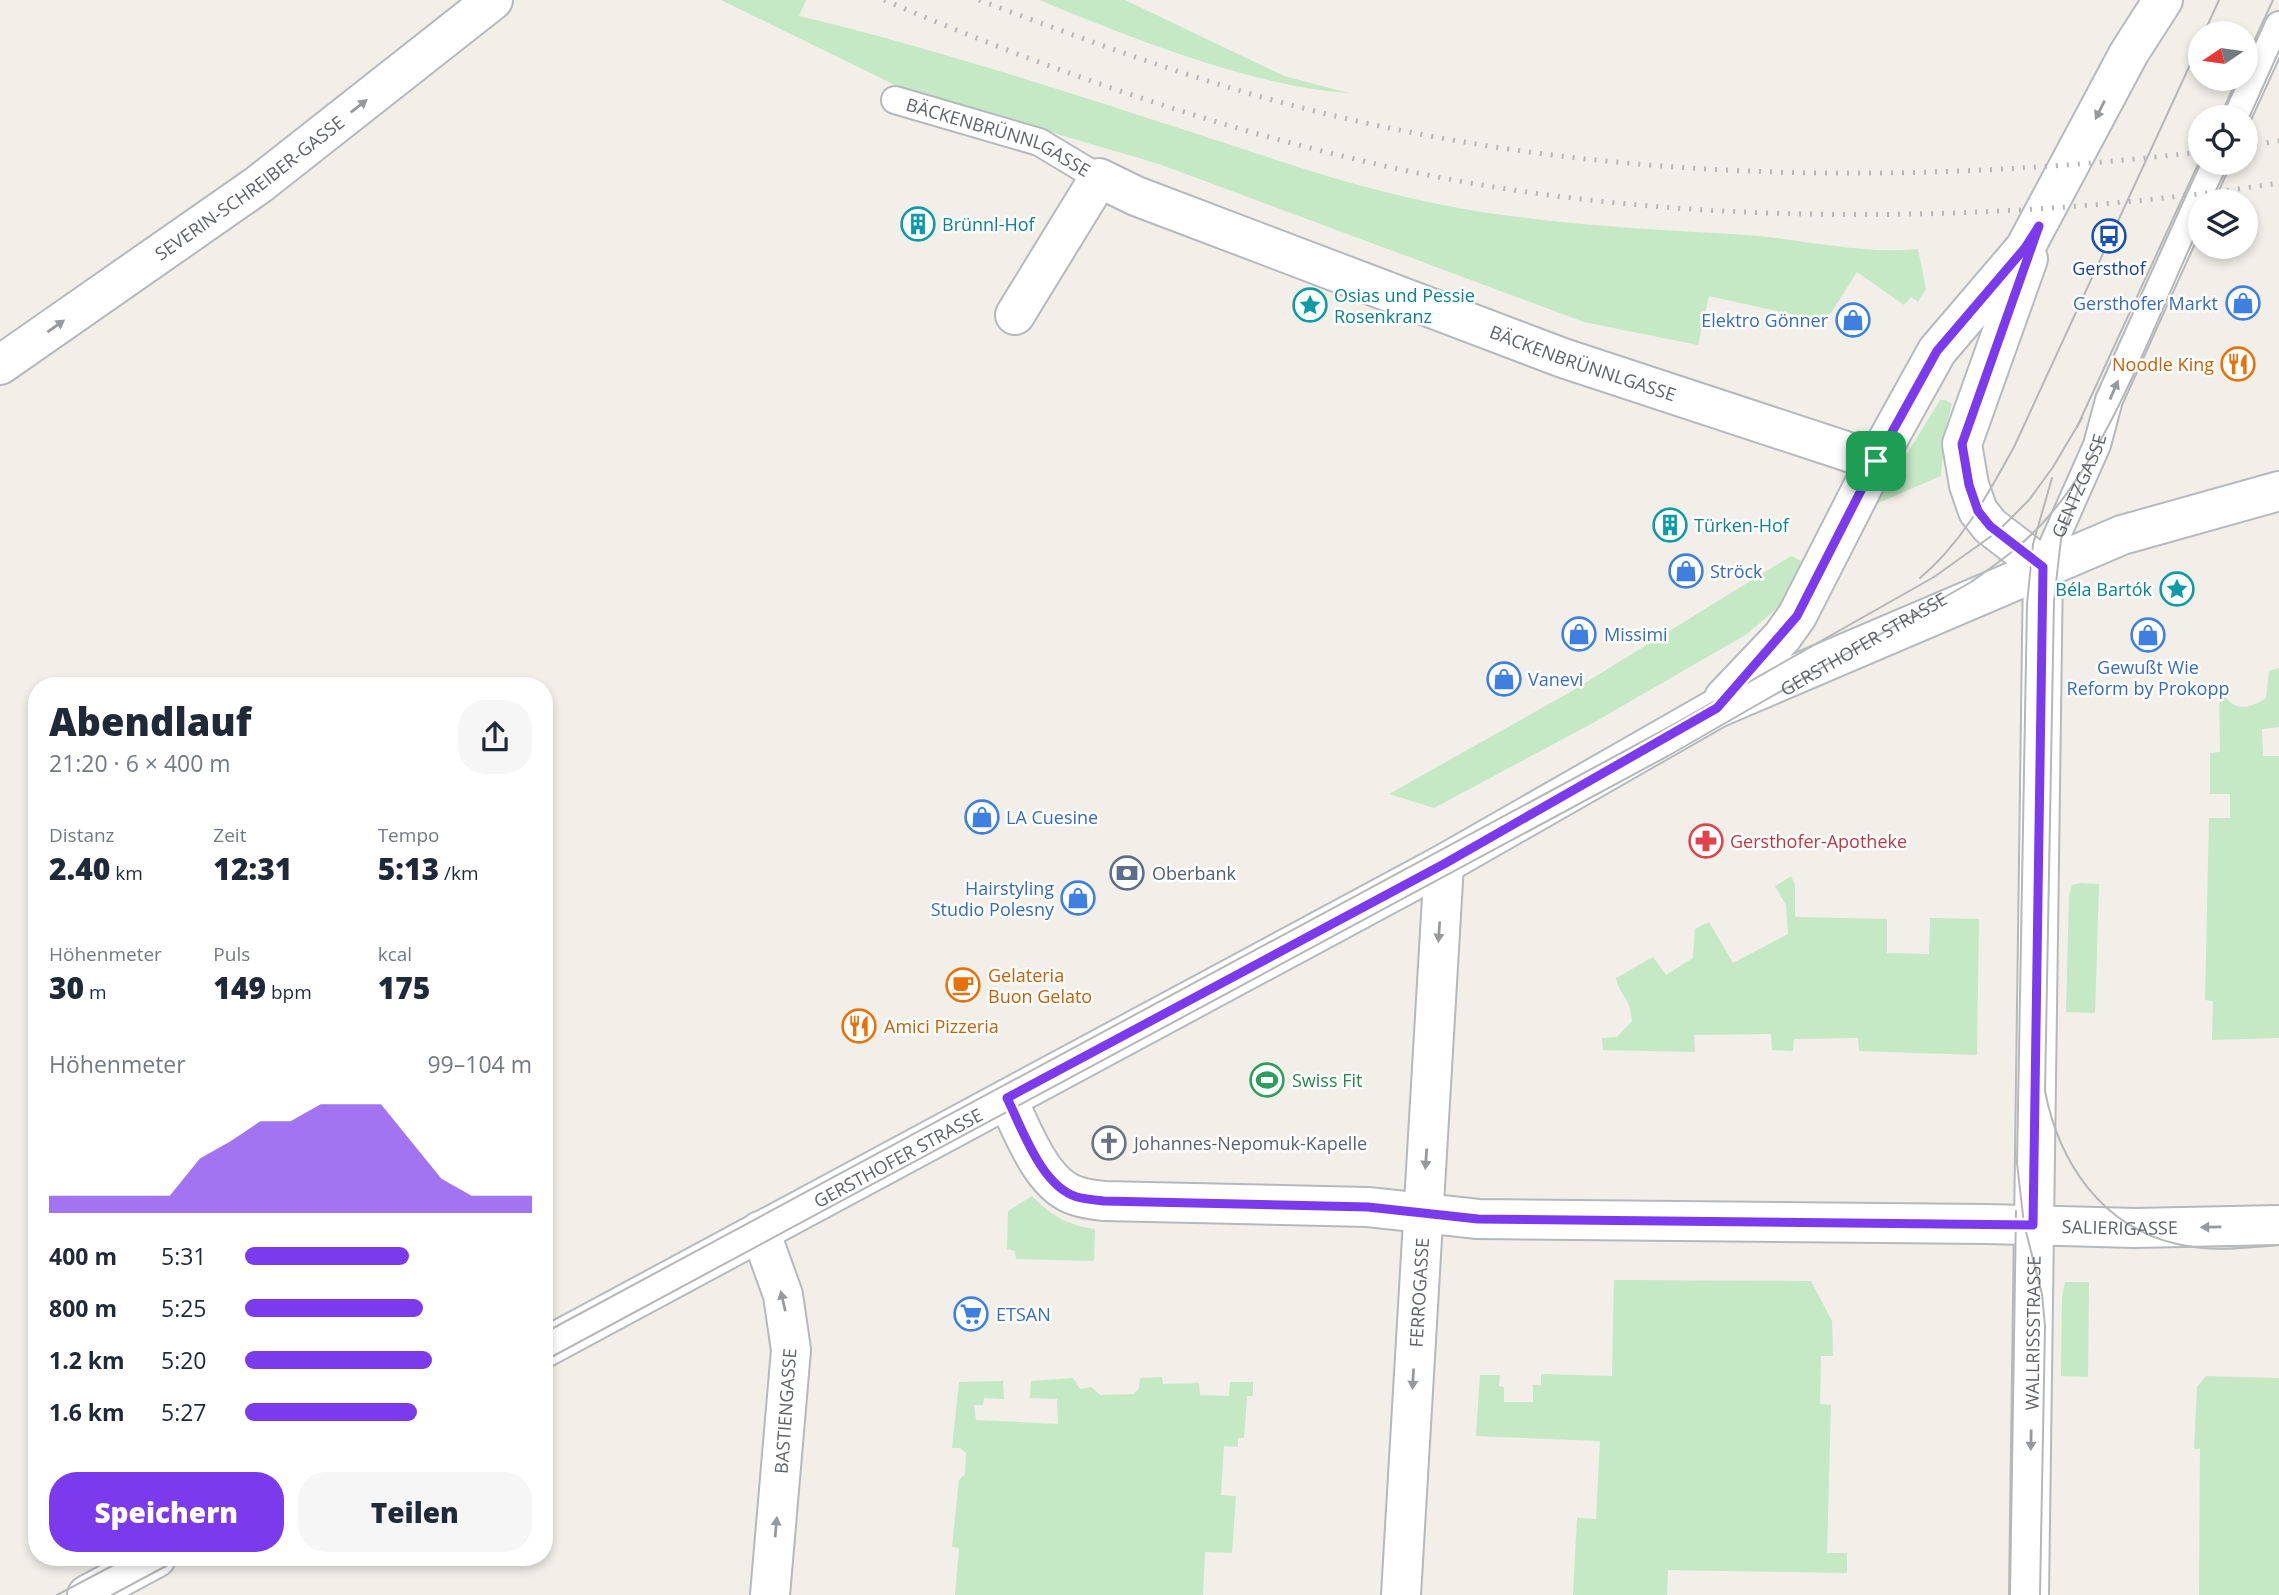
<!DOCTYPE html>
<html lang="de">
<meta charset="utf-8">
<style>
:root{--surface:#fff;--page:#f6f6f7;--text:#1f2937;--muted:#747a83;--accent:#7c3aed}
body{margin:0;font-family:"Open Sans",sans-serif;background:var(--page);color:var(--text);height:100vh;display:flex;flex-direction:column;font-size:26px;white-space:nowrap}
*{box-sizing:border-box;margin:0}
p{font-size:23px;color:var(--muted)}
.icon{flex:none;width:38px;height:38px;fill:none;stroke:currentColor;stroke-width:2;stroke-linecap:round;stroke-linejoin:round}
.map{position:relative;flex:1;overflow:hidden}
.panel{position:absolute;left:28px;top:677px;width:525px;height:889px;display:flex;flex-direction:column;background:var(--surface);border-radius:28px;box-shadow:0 4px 10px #0003}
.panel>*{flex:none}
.needle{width:46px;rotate:257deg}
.buttons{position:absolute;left:2188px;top:21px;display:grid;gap:14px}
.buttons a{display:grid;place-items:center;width:70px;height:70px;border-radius:50%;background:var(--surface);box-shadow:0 4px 10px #0003;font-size:35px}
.pin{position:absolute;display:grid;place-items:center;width:60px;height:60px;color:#fff;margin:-30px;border-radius:14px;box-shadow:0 4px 10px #0006}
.round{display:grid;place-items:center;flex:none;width:74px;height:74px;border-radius:28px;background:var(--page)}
.head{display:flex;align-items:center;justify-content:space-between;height:119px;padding:0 21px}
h1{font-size:38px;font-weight:800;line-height:52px}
.stats{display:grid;grid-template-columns:repeat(3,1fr);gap:10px;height:119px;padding:7px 21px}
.stats div{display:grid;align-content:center}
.stats b{font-size:30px;font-weight:800}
.stats small{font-size:19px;font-weight:400}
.stats p{font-size:19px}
.chart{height:196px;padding:14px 21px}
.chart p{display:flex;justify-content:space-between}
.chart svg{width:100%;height:126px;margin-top:7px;fill:var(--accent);opacity:.7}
.action{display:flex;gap:14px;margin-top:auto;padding:14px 21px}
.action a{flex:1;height:80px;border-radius:28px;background:var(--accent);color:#fff;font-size:28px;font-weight:800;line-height:80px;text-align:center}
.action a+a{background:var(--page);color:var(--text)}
ul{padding:0 21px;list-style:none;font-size:23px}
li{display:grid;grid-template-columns:112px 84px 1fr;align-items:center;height:52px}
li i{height:18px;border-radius:9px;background:var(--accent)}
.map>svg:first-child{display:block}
.green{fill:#c5e8c5}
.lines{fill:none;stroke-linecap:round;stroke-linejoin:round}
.service-casing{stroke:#b5b8bc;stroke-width:30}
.minor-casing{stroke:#b5b8bc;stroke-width:42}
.tertiary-casing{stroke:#b5b8bc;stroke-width:42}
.secondary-casing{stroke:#b6babf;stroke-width:42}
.service{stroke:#fff;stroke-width:26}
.minor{stroke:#fff;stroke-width:38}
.tertiary{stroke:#fff;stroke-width:38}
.secondary{stroke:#fff;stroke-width:38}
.tram{stroke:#b6b7b8;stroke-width:2}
.rail{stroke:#b6b7b8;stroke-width:5;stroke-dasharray:2 9;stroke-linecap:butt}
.oneway{fill:#979a9d}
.route-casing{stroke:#fff;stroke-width:14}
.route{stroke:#7c3aed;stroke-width:9}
.labels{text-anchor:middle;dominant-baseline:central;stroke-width:5;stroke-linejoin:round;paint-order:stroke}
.street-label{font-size:18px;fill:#5f6368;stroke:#fff}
.culture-label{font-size:18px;fill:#0d838f;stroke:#fff;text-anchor:start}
.transit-label{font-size:18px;fill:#164399;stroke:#fff}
.shop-label{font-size:18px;fill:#366cbe;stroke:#fff;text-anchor:start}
.food-label{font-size:18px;fill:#c56008;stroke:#fff;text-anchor:start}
.health-label{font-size:18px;fill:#be3a42;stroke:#fff;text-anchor:start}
.service-label{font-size:18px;fill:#4e5e75;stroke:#fff;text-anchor:start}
.leisure-label{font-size:18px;fill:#27864d;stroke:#fff;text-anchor:start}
.worship-label{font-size:18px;fill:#5b616d;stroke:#fff;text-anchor:start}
</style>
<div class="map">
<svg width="2279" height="1595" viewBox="0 0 2279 1595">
<rect width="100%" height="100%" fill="#f1efe8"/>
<path class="green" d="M721 0H806L799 16C929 47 1055 88 1182 129 1253 152 1323 177 1397 195 1512 223 1628 228 1746 235 1803 239 1862 255 1918 249L1926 289 1918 302 1911 297 1904 305 1857 272 1831 313 1812 319 1709 296 1698 345 1584 322 1159 164 901 88Z
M1039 0H1125L1284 76 1349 93C1253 87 1129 37 1039 0Z
M1940 400H1946L1952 404 1945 430 1941 476 1876 504Z
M1791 556 1807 564 1782 604 1747 634 1591 724 1434 808 1389 794 1572 691Z
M2279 668V727L2262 729 2263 756H2279V1038L2212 1040 2213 1001 2205 1000 2209 818H2230V794H2210V753L2220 752 2219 685C2228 709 2245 713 2266 698L2269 671Z
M1791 876 1795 885V917L1887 919V953L1929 954 1930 918 1979 919 1977 1055 1859 1051 1858 1038 1794 1039 1793 1051 1772 1050 1771 1034 1694 1035 1695 1052 1603 1050 1602 1038 1617 1037 1632 1021C1630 996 1621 999 1616 978L1653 957 1666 975 1693 958 1695 929 1709 922 1733 963 1788 934 1786 905 1775 886Z
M2080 883 2099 884 2095 1013 2066 1012 2069 897 2072 885Z
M1032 1196C1052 1216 1067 1225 1095 1229L1094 1261 1016 1259 1015 1251 1007 1249 1008 1211Z
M1614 1280 1811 1281 1832 1321 1833 1356H1821L1820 1404 1831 1405 1827 1553H1847V1573L1668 1570 1667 1595H1573L1577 1518 1596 1519 1600 1441 1476 1436 1480 1375H1500L1499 1386 1504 1387V1402H1533V1385H1541V1374L1612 1376Z
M2065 1282H2089L2088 1377 2061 1376 2062 1297Z
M2206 1376 2279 1378V1595H2199L2200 1449H2194L2197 1387Z
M1162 1377 1163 1384 1199 1383 1200 1395 1229 1396 1230 1382H1253V1396H1247L1244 1438H1238V1447L1224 1446 1221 1495 1236 1496 1232 1553 1205 1552 1203 1595H955L959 1548 952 1547 959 1480 965 1474 966 1453 960 1448H952L959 1382 1003 1381 1004 1399 984 1398 983 1405H974L976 1420 1058 1424 1057 1399 1030 1398 1031 1381 1073 1378 1080 1389 1091 1387 1100 1395 1134 1394 1139 1388 1140 1378Z"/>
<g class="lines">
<defs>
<g id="service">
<path id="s1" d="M895 100 1039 142 1099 178"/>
<path d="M2237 117 2279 25"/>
<path id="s2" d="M2043 567 2097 445 2109 400 2216 163"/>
</g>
<g id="minor">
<path id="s3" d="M1015 315 1099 178 1136 196 1563 358 1876 461"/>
<path id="s4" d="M0 365 258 185 493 0"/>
<path id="s5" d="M1007 1099C1022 1128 1041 1186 1077 1196 1085 1199 1095 1200 1104 1201L1368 1207 1478 1219 1986 1224 2135 1228 2279 1225"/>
<path d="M760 1231 783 1295 791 1350 770 1595"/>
<path id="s6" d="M1401 1595 1444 864"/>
</g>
<g id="tertiary">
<path id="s7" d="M2029 1595 2043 567"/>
</g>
<g id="secondary">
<path d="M2028 259 1962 444 1969 485 1978 511 1990 526 2043 567"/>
<path d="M1724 698 1782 637 1797 616 1876 461 1937 351 2025 248 2129 53 2163 0"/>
<path id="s8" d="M544 1348 1444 864 1717 708 2122 535 2279 491"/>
<path d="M87 1595 156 1558"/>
</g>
</defs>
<use href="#service" class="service-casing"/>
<use href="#minor" class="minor-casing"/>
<use href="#tertiary" class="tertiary-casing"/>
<use href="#secondary" class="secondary-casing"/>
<use href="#service" class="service"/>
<use href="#minor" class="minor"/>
<use href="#tertiary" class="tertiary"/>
<use href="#secondary" class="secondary"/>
<g class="tram">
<path d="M2204 33 2219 0"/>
<path d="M2245 61 2273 0"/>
<path d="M2220 117 2237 79"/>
<path d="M2245 127 2279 51"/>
<path d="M2211 201 2229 163"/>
<path d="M2077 427 2200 160"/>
<path d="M2080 485 2061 539 2054 601 2045 1091C2059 1163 2102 1227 2177 1244 2210 1252 2246 1248 2279 1245"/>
<path d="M1920 578C1962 543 1988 494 2014 447L2200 43"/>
<path d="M544 1333 1673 725 1934 577 1997 532 2029 500 2053 467 2082 418"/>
<path id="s9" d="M544 1361 1668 756 1971 582C1999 562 2026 543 2048 517 2114 441 2157 317 2200 225"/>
<path d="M57 1595 127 1558"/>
<path d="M112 1595 181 1558"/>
<path d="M2010 1595 2016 1211"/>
<path d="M2040 1595 2045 1326 2042 1294 2024 1224 2017 1163 2027 604 2033 544 2052 478"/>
</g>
<path class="rail" d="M884 0C1053 72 1228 133 1408 171 1681 229 2003 225 2279 183
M979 0C1069 34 1159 67 1251 94 1558 182 1885 189 2200 152
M2245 146 2279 141"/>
</g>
<defs><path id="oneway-solid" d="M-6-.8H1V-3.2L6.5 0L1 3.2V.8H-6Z" transform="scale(1.75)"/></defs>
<g class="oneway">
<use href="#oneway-solid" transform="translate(359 106) rotate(-38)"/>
<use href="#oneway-solid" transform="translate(2100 110) rotate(116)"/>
<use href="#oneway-solid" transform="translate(56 326) rotate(-35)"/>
<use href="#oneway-solid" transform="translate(2114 390) rotate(-67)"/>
<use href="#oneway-solid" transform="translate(1439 932) rotate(94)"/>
<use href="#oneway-solid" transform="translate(1426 1159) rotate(94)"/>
<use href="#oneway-solid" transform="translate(2211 1227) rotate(179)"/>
<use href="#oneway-solid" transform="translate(783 1301) rotate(-103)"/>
<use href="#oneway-solid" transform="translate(1413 1379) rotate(93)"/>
<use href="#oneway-solid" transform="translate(2031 1440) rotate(91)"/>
<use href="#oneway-solid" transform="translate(776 1527) rotate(-85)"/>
</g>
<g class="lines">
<defs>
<path id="route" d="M2039 226 1962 444 1969 485 1978 511 1990 526 2043 567 2033 1225 1478 1219 1368 1207 1104 1201C1095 1200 1085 1199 1077 1197 1041 1186 1022 1128 1007 1098L1444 864 1717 708 1797 616 1876 461 1937 351 2025 248Z"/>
</defs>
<use href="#route" class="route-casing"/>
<use href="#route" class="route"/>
</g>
<defs>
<symbol id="building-ring" viewBox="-11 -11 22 22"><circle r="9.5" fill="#fff" stroke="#0f9aa8" stroke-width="1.5"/><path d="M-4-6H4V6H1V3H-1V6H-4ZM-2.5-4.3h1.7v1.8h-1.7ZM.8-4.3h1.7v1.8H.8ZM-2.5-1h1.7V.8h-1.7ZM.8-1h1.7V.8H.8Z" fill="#0f9aa8"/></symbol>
<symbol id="bus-ring" viewBox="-11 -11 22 22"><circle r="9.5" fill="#fff" stroke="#1a4fb4" stroke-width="1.5"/><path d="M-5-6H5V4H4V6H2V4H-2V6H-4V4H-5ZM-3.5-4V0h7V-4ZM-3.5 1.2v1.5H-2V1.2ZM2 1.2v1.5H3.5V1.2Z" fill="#1a4fb4"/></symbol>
<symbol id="shop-ring" viewBox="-11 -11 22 22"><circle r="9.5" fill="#fff" stroke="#3f7fe0" stroke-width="1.5"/><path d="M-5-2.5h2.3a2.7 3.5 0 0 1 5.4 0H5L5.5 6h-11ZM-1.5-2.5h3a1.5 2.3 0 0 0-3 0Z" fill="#3f7fe0"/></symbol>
<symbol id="sight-ring" viewBox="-11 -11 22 22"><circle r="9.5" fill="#fff" stroke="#0f9aa8" stroke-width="1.5"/><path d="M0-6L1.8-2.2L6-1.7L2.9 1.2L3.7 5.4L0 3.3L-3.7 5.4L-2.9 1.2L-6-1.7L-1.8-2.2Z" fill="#0f9aa8"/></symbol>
<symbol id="restaurant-ring" viewBox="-11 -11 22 22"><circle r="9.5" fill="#fff" stroke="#e8710a" stroke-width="1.5"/><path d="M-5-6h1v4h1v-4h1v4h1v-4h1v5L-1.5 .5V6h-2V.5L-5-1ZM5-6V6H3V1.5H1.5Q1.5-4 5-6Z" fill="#e8710a"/></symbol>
<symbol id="pharmacy-ring" viewBox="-11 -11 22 22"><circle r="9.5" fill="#fff" stroke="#e0444e" stroke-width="1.5"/><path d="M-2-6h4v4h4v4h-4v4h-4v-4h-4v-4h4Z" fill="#e0444e"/></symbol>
<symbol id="bank-ring" viewBox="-11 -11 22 22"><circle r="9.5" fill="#fff" stroke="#5c6f8a" stroke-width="1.5"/><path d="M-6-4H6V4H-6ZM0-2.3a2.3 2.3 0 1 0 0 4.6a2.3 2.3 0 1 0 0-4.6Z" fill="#5c6f8a"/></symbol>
<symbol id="cafe-ring" viewBox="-11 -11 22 22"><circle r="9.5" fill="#fff" stroke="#e8710a" stroke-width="1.5"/><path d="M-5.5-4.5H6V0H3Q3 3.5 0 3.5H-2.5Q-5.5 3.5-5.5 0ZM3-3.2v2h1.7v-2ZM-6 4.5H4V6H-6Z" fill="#e8710a"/></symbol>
<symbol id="stadium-ring" viewBox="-11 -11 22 22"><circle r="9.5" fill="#fff" stroke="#2e9e5b" stroke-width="1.5"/><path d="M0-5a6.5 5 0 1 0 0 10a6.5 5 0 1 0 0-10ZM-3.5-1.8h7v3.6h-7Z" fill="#2e9e5b"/></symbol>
<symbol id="church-ring" viewBox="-11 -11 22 22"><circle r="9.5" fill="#fff" stroke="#6b7280" stroke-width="1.5"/><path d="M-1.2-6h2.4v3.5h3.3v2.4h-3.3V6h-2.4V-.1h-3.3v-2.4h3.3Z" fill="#6b7280"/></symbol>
<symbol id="supermarket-ring" viewBox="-11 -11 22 22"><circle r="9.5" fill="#fff" stroke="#3f7fe0" stroke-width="1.5"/><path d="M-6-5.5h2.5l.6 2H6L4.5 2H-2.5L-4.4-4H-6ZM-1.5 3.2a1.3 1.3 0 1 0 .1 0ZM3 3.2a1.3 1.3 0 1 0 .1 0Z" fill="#3f7fe0"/></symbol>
</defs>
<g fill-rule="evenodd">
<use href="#building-ring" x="899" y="205" width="38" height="38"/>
<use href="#bus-ring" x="2090" y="217" width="38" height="38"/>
<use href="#shop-ring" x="2224" y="284" width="38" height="38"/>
<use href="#sight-ring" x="1291" y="286" width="38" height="38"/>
<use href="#shop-ring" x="1834" y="301" width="38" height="38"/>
<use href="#restaurant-ring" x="2219" y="345" width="38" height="38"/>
<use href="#building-ring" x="1651" y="506" width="38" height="38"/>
<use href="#shop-ring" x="1667" y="552" width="38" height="38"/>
<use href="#sight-ring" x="2158" y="570" width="38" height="38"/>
<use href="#shop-ring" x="1560" y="615" width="38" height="38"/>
<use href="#shop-ring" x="2129" y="616" width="38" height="38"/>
<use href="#shop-ring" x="1485" y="660" width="38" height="38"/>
<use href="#shop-ring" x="963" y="798" width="38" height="38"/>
<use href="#pharmacy-ring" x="1687" y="822" width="38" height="38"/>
<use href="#bank-ring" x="1108" y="854" width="38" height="38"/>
<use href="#shop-ring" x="1059" y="879" width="38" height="38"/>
<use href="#cafe-ring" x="944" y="966" width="38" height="38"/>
<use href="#restaurant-ring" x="840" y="1007" width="38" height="38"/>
<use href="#stadium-ring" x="1248" y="1061" width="38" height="38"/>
<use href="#church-ring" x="1090" y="1124" width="38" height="38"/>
<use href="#supermarket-ring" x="952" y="1295" width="38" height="38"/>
</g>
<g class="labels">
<g class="street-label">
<text stroke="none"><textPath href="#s1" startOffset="110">BÄCKENBRÜNNLGASSE</textPath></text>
<text stroke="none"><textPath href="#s4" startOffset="306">SEVERIN-SCHREIBER-GASSE</textPath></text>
<text stroke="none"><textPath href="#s3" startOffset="679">BÄCKENBRÜNNLGASSE</textPath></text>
<text stroke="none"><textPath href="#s2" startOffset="89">GENTZGASSE</textPath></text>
<text stroke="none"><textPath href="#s9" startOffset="1502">GERSTHOFER STRASSE</textPath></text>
<text stroke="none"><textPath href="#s8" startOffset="402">GERSTHOFER STRASSE</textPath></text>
<text stroke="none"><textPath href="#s5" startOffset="1167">SALIERIGASSE</textPath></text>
<text stroke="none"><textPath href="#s6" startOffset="303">FERROGASSE</textPath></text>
<text stroke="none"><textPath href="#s7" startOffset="262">WALLRISSSTRASSE</textPath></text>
<text transform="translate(785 1411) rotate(-86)">BASTIENGASSE</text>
</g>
<g class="culture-label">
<text x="942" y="224">Brünnl-Hof</text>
<text x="1334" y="295">Osias und Pessie<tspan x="1334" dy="21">Rosenkranz</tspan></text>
<text x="1694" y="525">Türken-Hof</text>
<text x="2152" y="589" text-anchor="end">Béla Bartók</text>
</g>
<g class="transit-label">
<text x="2109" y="268">Gersthof</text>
</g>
<g class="shop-label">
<text x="2218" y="303" text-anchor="end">Gersthofer Markt</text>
<text x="1828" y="320" text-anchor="end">Elektro Gönner</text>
<text x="1710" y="571">Ströck</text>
<text x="1604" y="634">Missimi</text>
<text x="2148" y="667" text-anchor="middle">Gewußt Wie<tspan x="2148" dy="21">Reform by Prokopp</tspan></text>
<text x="1528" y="679">Vanevi</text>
<text x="1006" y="817">LA Cuesine</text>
<text x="1054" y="888" text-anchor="end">Hairstyling<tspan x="1054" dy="21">Studio Polesny</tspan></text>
<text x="996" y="1314">ETSAN</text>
</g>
<g class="food-label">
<text x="2214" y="364" text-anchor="end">Noodle King</text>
<text x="988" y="975">Gelateria<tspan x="988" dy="21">Buon Gelato</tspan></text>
<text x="884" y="1026">Amici Pizzeria</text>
</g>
<g class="health-label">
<text x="1730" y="841">Gersthofer-Apotheke</text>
</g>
<g class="service-label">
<text x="1152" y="873">Oberbank</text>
</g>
<g class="leisure-label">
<text x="1292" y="1080">Swiss Fit</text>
</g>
<g class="worship-label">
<text x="1134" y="1143">Johannes-Nepomuk-Kapelle</text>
</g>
</g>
</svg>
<div class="buttons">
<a><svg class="needle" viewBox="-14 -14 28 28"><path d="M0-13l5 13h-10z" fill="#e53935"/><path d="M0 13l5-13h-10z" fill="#747a83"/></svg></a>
<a><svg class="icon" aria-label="locate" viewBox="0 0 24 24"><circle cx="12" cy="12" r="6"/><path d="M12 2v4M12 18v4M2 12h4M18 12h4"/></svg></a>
<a><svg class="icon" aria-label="layers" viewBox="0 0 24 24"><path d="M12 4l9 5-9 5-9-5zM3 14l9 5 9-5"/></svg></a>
</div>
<div class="pin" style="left:1876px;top:461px;background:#1e9e55"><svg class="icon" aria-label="arrive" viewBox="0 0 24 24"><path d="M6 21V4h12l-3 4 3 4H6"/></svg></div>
<section class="panel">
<div class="head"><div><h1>Abendlauf</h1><p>21:20 · 6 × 400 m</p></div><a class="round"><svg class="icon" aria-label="share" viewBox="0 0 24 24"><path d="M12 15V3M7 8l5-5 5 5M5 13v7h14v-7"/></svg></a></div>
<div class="stats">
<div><p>Distanz</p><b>2.40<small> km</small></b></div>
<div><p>Zeit</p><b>12:31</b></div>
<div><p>Tempo</p><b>5:13<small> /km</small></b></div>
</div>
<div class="stats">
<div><p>Höhenmeter</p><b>30<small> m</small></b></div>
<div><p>Puls</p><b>149<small> bpm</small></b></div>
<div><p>kcal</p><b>175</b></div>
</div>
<div class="chart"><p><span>Höhenmeter</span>99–104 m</p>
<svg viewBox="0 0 160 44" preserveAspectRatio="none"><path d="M0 44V38L10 38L20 38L30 38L40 38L50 25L60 19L70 12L80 12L90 6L100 6L110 6L120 19L130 32L140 38L150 38L160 38V44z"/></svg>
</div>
<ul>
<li><b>400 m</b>5:31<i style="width:57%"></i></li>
<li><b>800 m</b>5:25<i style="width:62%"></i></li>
<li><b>1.2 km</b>5:20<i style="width:65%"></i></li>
<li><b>1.6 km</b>5:27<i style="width:60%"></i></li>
</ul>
<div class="action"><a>Speichern</a><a>Teilen</a></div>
</section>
</div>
